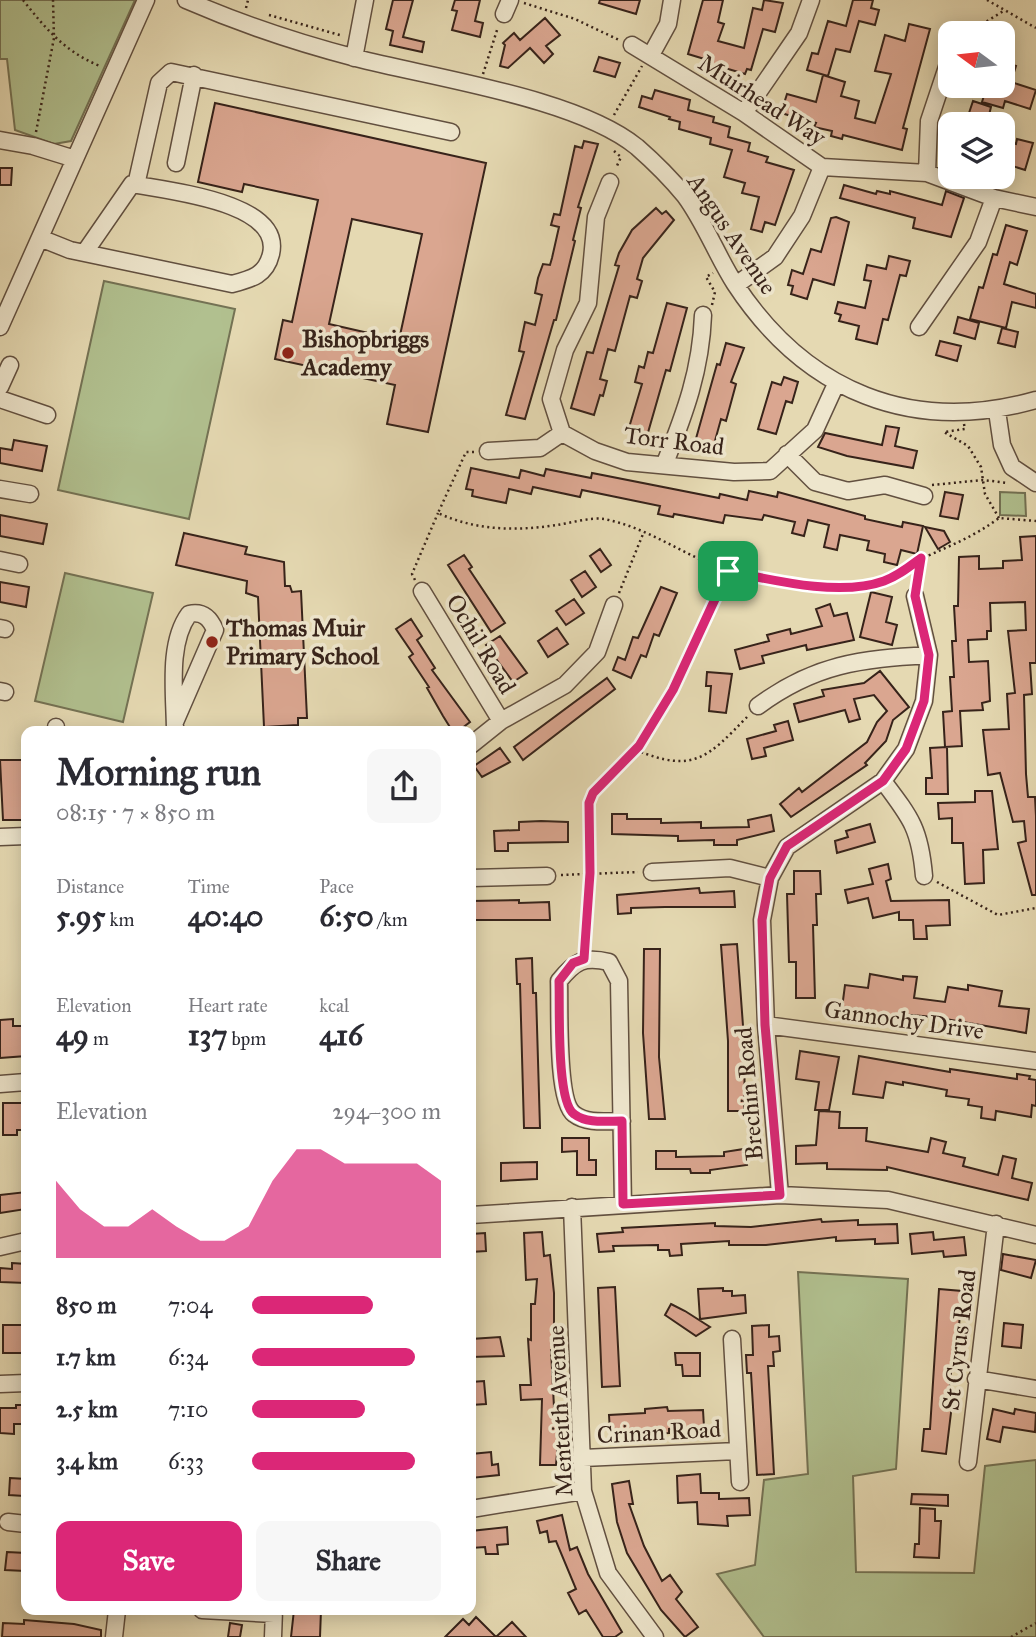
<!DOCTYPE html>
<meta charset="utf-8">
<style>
:root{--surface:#fff;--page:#f7f7f7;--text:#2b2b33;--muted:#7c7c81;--accent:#db2777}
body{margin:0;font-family:"IM FELL Great Primer",serif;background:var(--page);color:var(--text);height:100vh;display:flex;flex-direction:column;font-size:26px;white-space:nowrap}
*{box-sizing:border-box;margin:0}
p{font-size:23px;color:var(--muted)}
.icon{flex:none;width:38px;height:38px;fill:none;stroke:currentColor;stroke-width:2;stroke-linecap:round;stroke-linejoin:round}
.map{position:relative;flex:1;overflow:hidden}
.panel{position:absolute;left:21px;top:726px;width:455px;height:889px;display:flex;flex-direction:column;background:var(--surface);border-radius:14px;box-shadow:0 4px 18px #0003}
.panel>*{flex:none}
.needle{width:46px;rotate:285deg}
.buttons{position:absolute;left:938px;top:21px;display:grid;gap:14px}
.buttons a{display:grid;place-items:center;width:77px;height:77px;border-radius:14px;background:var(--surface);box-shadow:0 4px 18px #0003;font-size:35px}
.pin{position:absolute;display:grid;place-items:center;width:60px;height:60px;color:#fff;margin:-30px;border-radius:14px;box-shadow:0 4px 10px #0006}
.round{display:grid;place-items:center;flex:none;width:74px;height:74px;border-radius:14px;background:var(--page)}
.summary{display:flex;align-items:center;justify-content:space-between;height:119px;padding:0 35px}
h1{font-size:38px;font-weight:700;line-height:52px}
.metrics{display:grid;grid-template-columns:repeat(3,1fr);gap:10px;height:119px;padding:7px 35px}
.metrics div{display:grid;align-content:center}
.metrics b{font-size:30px;font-weight:700}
.metrics small{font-size:19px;font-weight:400}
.metrics p{font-size:19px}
.chart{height:196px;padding:14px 35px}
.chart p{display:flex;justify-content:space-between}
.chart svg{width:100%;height:126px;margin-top:7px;fill:var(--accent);opacity:.7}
.action{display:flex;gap:14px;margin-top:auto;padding:14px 35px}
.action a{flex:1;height:80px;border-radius:14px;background:var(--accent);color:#fff;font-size:28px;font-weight:700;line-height:80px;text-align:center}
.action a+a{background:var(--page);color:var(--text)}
ul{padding:0 35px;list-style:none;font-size:23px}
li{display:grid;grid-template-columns:112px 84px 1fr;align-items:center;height:52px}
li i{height:18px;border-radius:9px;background:var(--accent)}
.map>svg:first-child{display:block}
.park{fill:#b1c08f;stroke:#747254;stroke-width:2}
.building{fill:#daa690;stroke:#37231a;stroke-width:2;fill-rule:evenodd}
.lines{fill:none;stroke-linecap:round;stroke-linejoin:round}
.minor-casing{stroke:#625040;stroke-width:19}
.path{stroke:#37231a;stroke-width:2.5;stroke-dasharray:2 3.5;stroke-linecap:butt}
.minor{stroke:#eee6cd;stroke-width:16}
.route-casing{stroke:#fff;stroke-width:14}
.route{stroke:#db2777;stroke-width:9}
.poi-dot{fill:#8f2418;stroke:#eee6cd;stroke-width:2.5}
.labels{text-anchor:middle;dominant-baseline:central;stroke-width:7;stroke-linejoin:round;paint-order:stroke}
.street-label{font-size:24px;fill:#37231a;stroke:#eee6cd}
.poi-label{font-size:24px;font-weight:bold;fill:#37231a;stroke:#eee6cd;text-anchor:start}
</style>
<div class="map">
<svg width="1036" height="1637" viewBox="0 0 1036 1637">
<rect width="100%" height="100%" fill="#e5d9b2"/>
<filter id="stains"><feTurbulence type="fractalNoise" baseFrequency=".00286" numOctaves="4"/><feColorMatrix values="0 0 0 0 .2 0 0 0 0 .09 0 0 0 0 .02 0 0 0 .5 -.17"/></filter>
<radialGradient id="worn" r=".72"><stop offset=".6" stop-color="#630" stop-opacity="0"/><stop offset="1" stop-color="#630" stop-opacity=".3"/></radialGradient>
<path class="park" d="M0 0H135L71 141 54 144 15 130 7 59H0Z
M104 281 235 309 189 519 58 490Z
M1000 492 1025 493 1026 516 1000 515Z
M65 573 153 593 123 722 35 701Z
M798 1272 908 1279 896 1469 853 1476 856 1572 974 1573 985 1466 1036 1460V1637H764L717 1574 755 1565 764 1480 808 1474Z"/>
<path class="building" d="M393 0H413L403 37 424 42 422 52 390 45 393 31 386 29Z
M455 0H480L475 21 483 23 480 37 452 30 457 11 452 10Z
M600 0H640L636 14 599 3Z
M703 0H723L718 22 724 24 718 41 744 48 753 8 762 10 764 0 783 3 775 32 763 29 751 70 747 69 745 74 725 68 724 72 709 68 711 61 688 54Z
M853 0H873L871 8 879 10 875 25 859 21 850 52 836 49 828 76 807 70 812 53 818 54 828 21 846 26Z
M545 18 560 35 546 46 553 54 544 63 530 48 508 68 500 66 505 45 503 43 514 33 520 40Z
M909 24 930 29 903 128 907 129 902 150 843 135 842 139 831 136 832 131 814 127 816 123 781 113 787 94 816 102 823 75 845 82 841 96 859 101 855 118 875 123 891 74 875 71 885 35 905 41Z
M599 57 620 63 615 77 594 71Z
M1003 62 1016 66 1011 82 1036 90 1030 109 1005 101 1003 108 982 102 987 86 1003 91Z
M655 90 690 100 688 110 714 117 713 122 730 127 728 137 750 143 748 151 768 157 766 162 794 170 775 225 765 222 762 232 751 229 759 197 742 193 745 183 724 177 732 150 710 144 711 138 679 129 680 122 669 119 670 117 639 107 642 96 652 99Z
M973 101 991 107 988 119 969 113Z
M215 103 486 163 428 432 387 424 395 385 275 359 283 320 292 322 318 200 244 184 242 192 198 182ZM352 219 422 234 399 340 329 324Z
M1017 139 1033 143 1025 170 1003 163 1007 142 1016 144Z
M584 141 598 144 578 207 581 208 573 240 575 241 556 320H554L525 419 506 415 524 352 519 351 525 322 535 325 542 295 535 293 538 278 543 264 550 265 552 258 559 227 551 225 554 214 560 215 575 146 582 148Z
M0 168H12L11 185H0Z
M844 185 876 194 877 191 890 194V191L942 205 946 191 964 198 951 237 913 228 915 218 840 198Z
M656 208 662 214 666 211 674 220 643 258 637 279 642 281 637 298 630 296 615 351 608 349 600 379 607 381 603 396 600 395 594 415 571 408 587 352 593 353 610 296 619 266 615 265 619 253 632 230Z
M836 217 849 222 834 285 813 279 807 299 791 294 793 286 788 285 792 270 803 274 811 249 821 252 831 218Z
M1006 225 1027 231 1017 265 1010 262 1004 284 1036 294V308L1012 302 1006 328 970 319 979 287 983 288 993 254 997 255Z
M889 256 910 261 906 276 900 275 888 320 883 319 877 344 856 339 859 326 839 321 841 315 835 313 838 302 865 308 871 281 864 280 867 265 886 269Z
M667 303 687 308 670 371 666 370 647 436 628 431 642 384 635 382 639 366 644 368 648 352 653 353Z
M958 317 979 323 975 339 954 333Z
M1002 328 1018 332 1015 347 998 343Z
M940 341 961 346 957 361 936 355Z
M726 343 744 348 731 382 736 384 726 421 721 419 713 448 695 442 717 364 720 365Z
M784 377 798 382 792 403 786 401 776 434 758 429 772 382 781 385Z
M886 426 899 428 895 446 917 451 913 468 847 456 818 447 825 433 882 445Z
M14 440 47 446 42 471 0 463V448L12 450Z
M471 468 519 478 521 470 544 476 546 469 591 478 592 473 719 498 720 494 747 500 749 491 777 497 778 492 865 516V519L902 527 903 522 923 526 917 554 901 550 897 565 884 562 885 554 867 550 869 541 840 535 837 550 824 547 829 525 808 520 804 536 792 533 795 522 764 515 762 520 725 515 723 523 674 514 673 517 658 514 660 506 582 490 580 497 533 487 531 494 509 489 506 503 486 499 472 496 473 490 466 489Z
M945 492 963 495 958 519 940 516Z
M0 515 47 524 43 544 0 536Z
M925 527 944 531 950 542 938 549Z
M184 533 247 547 245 554 284 562 285 586H290L292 592 301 591 307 718H298V725L264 727 258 597 246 593 247 581 176 565Z
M1036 536V663H1030L1032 694 1024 695 1026 774 1028 797H1035L1036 816V895H1032L1018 843 1026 841 1024 821 1013 822 1000 773 988 775 983 730 1009 729 1007 694 1015 693 1008 631 1026 630 1025 602 990 603 991 631H987V639L968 640 969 662 988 661 990 701 982 703 983 710 960 711 962 746 945 747 943 712 952 711 950 677H954L952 641H956L954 606H958L959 557 979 556V569L1003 568V561L1022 560 1020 537Z
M600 549 611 565 601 572 590 556Z
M464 555 472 567 469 569 505 623 491 632 448 565Z
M585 571 596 587 582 597 571 580Z
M0 582 29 587 26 607 0 602Z
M661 587 677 593 659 636 654 634 646 657 641 655 631 678 613 670 618 657 625 660 633 637 638 638Z
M871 592 892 597 886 622 897 625 892 645 860 637Z
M574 599 584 613 566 625 556 611Z
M830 604 834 616 847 613 854 640 807 650 806 645 762 656 764 663 740 669 735 650 769 641 767 635 790 629 791 634 822 626 816 609Z
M411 619 422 636 417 640 435 668 432 670 470 722 457 732H453L443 716 427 688 429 687 409 657 413 654 396 629Z
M557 628 568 644 548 657 538 641Z
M500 636 527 673 513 682 486 645Z
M880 671 909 707 893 720 886 741 865 763 867 765 791 817 780 804 799 788 802 792 867 742 877 722 887 711 874 695 854 699 860 719 849 722 845 710 799 722 794 704 824 696 822 690 864 683Z
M707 672 732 674 726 713 709 711 711 686H706Z
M607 678 615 689 523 760 514 747Z
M788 721 793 740 764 748 766 756 752 759 747 739 776 731 774 725Z
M947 747 948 794H926V778H932L930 748Z
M500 748 510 762 482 777 474 766Z
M0 760H26V820H3Z
M975 791H992L998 849 983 850 984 883 965 884 963 843H952V818L939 819 938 803 975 802Z
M612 814H627V819H661V823L701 822V828L749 827 748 820 771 815 774 831 737 840V845H714V840L678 841V836L612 834Z
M541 821 568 822V842L508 843V851H495L494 831 519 830V822Z
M870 824 875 842 837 853 835 841 848 837 846 831Z
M888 864 891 879 886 881 891 901 949 900 950 925 926 926 927 939H914L913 920H899V912L873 918 868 898 848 903 845 890 873 884 869 869Z
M794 871H820L821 894H816L817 925H813L815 998H796V962H789L787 894H794Z
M699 888 700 893 734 891 735 907H665L631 908V913L618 914 617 895Z
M519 900V903L549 902 550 920H471V901Z
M737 944 745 1053 744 1111H728V1041L721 945Z
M644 949H660L659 1057 665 1119H649L643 1033Z
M532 958 533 993H536L540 1128H524L520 984H517L516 959Z
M870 974 903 980V976L917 977 914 998 945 1002 948 987 968 990V985L1002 991 999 1006 1029 1009 1026 1033 934 1017 900 1014 899 1017 842 1008 845 985 868 988Z
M13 1019V1026H26V1056L0 1058V1020Z
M800 1051 839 1057 829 1110H815L819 1082 796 1079Z
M859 1056 950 1072V1069L1017 1079V1074L1030 1076 1029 1079 1036 1080V1106L1032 1105 1031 1117 996 1111 995 1120 981 1118 982 1107 968 1105 969 1099 946 1096 947 1090 903 1082V1085L886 1082 883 1098 853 1094Z
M3 1103H26V1130H17V1135H3Z
M819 1111 840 1112 839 1128H867L866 1141 928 1152 931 1138 946 1142 943 1153 965 1158 963 1166 998 1175 1003 1156 1016 1159 1012 1178 1032 1183 1028 1200 887 1167V1170L827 1169V1163L796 1164V1146L816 1145Z
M562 1138H589V1160H596V1175H577V1151L562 1152Z
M744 1149 747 1165 710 1170V1173H691L690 1169H656V1151H676V1157L724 1156V1152Z
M537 1162V1179L501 1181V1163Z
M26 1192V1209L0 1213V1195Z
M821 1219 822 1222 858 1220V1225L897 1224 898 1243 875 1244V1239L836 1241V1237L766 1245H729V1241L681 1244 682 1255 670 1256 669 1250H658V1245L613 1246 614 1251 599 1252 597 1234 623 1232 622 1228 715 1223V1226L751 1227Z
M542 1232 544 1256 550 1255 554 1293V1350H551L554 1407H559V1430L556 1465H540L542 1399 521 1400 520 1385H531L528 1339 531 1340V1304H535L537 1279 526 1280 524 1233Z
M933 1232 934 1240 964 1237 966 1255 944 1257 943 1251 912 1254 910 1234Z
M485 1233 486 1251 471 1252V1234Z
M1003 1254 1036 1260 1031 1278 1001 1270Z
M12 1263 26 1264V1283L0 1282V1268L12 1269Z
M615 1287 620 1386 602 1387 598 1288Z
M723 1288V1291H732V1296L745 1295 746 1313 700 1319 698 1289Z
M939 1289 962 1291 957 1349H954L951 1372 949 1396H953L946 1454 922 1451 924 1429H930Z
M671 1304 685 1311 710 1327 696 1336 665 1315Z
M1004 1323 1023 1325 1021 1348 1002 1346Z
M3 1325H24V1353H3Z
M769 1325V1337L779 1336 780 1351 773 1352 774 1366H768L774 1474 757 1475 751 1373H747L746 1355H753L752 1326Z
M500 1337 504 1356 471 1357V1339Z
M675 1353H700V1376H683L682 1365H676Z
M484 1381 486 1404 471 1405V1382Z
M16 1405H26V1424H14V1434L0 1433V1408H16Z
M667 1407 668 1411 703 1410 704 1427 669 1429V1433L646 1434V1430L610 1432 609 1415 645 1413V1409Z
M993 1409 1014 1414 1015 1409 1036 1413 1035 1432 1003 1427 1000 1442 987 1439Z
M491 1452 492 1465 498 1464 499 1475 471 1478V1454Z
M700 1474 701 1493H719V1499L749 1498 750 1515 727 1516 728 1526 698 1524 697 1502 678 1503 677 1476Z
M10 1478 26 1479 24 1496 9 1495Z
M629 1481 633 1504H629L644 1546 662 1581 670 1575 682 1592 676 1599 698 1627 685 1637 661 1610 627 1553 617 1522 612 1484Z
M912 1494 948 1495V1506L911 1504Z
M920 1508 935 1509V1521H941L939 1558 914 1557 915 1544H919Z
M562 1515 570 1550 577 1547 588 1574 622 1632 615 1637H603L586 1610 579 1614 568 1593 576 1589 556 1541 549 1542 547 1531 540 1533 537 1521Z
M507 1527 508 1544 497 1545 498 1554H486L485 1547 471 1548V1531Z
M7 1552 26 1553 25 1571 5 1570Z
M294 1610H321L320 1637H291Z
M476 1617 496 1637 512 1622 526 1637H445L463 1619 469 1625Z
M24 1620 74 1624 101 1630V1637H2L3 1623 24 1624Z
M230 1623 242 1625 240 1637H228Z"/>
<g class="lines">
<defs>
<path id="minor" d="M186 0C241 24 298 43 356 58 433 78 577 98 637 147 653 161 672 180 685 196 705 223 717 256 735 284 806 392 912 435 1036 400
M504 14 510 0
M632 45 744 113 822 167 927 173 994 198 1036 207
M651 55 668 24 672 0
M354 58 365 0
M744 113 799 33 811 0
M0 140 33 146 75 159
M176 163 194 75
M927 173 929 121 949 61
M610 182 596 217 588 303 565 350 551 399 562 433 595 451 627 462 734 472 770 471 815 430 836 384
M136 185 159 83 171 72 451 132
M40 238 70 250 232 284C252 279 266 275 271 254 283 202 168 191 132 184L85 252
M736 285 775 257 802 216 822 167
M0 327 146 0
M919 327 978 242 994 198
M0 387 10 365
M0 399 47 415
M997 411 1002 445 1012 467 1036 483
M488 451 540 448 562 433
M787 454 815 482 848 491 885 485 924 496
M665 463C685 413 701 370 703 315
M0 489 30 494
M0 560 19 564
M422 591 501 721
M0 628 5 629
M0 691 5 692
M758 706C815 664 860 659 929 655
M56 727V732
M175 732C175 695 167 644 189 614 203 611 210 618 215 630L175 722
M471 745 501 721 565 685 597 652 614 605
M883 781C911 818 920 829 924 876
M0 837 26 836
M652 872 730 868 770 878
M471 878 547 876
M766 1025 1036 1061
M0 1084 26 1082
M622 1121C606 1121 587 1124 574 1114 556 1101 560 1006 559 981 575 961 584 956 609 962L619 981 623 1204
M780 1195 766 1025 762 920 770 878 787 847 883 781 906 749 924 701 929 655 915 596
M572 1207 583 1491 608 1573 655 1637
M471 1215 780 1195 888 1200 1036 1235
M0 1247 26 1241
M732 1339 740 1482
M976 1379 1036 1389
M0 1384 26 1383
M583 1458 737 1451
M968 1462 996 1224
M471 1509 583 1491
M8 1522 26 1524
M202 1610 274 1614
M114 1637 117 1610
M273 1637 274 1610"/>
</defs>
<use href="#minor" class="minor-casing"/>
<path class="path" d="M23 0C45 28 65 52 100 66
M987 0 1036 28
M524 3 575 19 619 40
M246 8 248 0
M269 15 343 36
M968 33 1005 10
M483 74 498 27
M614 115 642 66
M36 132 54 38 53 0
M614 151 621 157 616 168
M712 305 715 292 706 277 713 273
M964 424 965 429 944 432 968 446 981 467 985 494 999 518
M474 452H466L438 513C477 531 516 531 557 525 571 523 590 517 604 519 647 527 685 556 726 570 764 583 846 595 884 581 899 575 910 563 925 557 952 545 975 536 999 518L1036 521
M932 485 983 480 1008 483
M415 580 412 574 438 513
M918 583 921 558
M619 593 643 534
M636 750C694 774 708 757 747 717
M561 875 638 872
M937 882 998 915 1036 908
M585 945 590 873 589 803 593 793 639 746 673 690 728 571
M1011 1637 1036 1623"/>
<use href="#minor" class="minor"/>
</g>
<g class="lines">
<defs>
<path id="route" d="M921 558 915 596 929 655 924 701 906 749 883 781 787 846 770 878 762 920 765 1025 780 1195 623 1204 622 1121C606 1121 587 1124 574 1114 556 1101 560 1006 559 981L573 963 584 959 590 873 589 803 593 793 639 746 673 690 728 571C772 580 840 597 884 581 898 576 909 567 921 558Z"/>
</defs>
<use href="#route" class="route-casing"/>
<use href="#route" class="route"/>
</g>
<g class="poi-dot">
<circle cx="288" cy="353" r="7"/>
<circle cx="212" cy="642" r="7"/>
</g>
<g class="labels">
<g class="street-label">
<text transform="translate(762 100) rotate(33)">Muirhead Way</text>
<text transform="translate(732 234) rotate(56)">Angus Avenue</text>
<text transform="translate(674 441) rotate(7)">Torr Road</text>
<text transform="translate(481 644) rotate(59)">Ochil Road</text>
<text transform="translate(904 1020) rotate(8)">Gannochy Drive</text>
<text transform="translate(749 1094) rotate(-95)">Brechin Road</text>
<text transform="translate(959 1340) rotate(-83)">St Cyrus Road</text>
<text transform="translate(560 1411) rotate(-93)">Menteith Avenue</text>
<text transform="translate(659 1432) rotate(-3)">Crinan Road</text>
</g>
<g class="poi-label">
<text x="302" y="339">Bishopbriggs<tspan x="302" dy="28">Academy</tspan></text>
<text x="226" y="628">Thomas Muir<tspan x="226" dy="28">Primary School</tspan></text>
</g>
</g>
<rect width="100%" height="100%" filter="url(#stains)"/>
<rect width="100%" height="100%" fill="url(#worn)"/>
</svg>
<div class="buttons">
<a><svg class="needle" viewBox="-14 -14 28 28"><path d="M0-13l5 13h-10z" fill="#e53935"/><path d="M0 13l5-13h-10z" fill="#7c7c81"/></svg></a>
<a><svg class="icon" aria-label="layers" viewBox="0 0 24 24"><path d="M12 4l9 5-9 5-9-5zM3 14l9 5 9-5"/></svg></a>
</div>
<div class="pin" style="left:728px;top:571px;background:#1e9e55"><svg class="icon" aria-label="arrive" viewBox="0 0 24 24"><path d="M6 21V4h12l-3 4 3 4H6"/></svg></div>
<section class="panel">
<div class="summary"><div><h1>Morning run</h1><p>08:15 · 7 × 850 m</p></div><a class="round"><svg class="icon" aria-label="share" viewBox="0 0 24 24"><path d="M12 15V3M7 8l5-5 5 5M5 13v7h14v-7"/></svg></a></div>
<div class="metrics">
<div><p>Distance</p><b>5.95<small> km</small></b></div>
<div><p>Time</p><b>40:40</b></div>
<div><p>Pace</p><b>6:50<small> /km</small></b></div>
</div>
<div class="metrics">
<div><p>Elevation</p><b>49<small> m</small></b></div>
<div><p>Heart rate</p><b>137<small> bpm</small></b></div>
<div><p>kcal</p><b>416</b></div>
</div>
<div class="chart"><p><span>Elevation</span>294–300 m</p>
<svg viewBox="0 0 160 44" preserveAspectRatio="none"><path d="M0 44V17L10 27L20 33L30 33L40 27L50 33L60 38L70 38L80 33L90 17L100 6L110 6L120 11L130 11L140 11L150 11L160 17V44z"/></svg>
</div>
<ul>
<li><b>850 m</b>7:04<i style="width:64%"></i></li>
<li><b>1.7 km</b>6:34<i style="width:86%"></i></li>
<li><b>2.5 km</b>7:10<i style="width:60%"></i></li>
<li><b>3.4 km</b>6:33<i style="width:86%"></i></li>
</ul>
<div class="action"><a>Save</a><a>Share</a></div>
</section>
</div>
